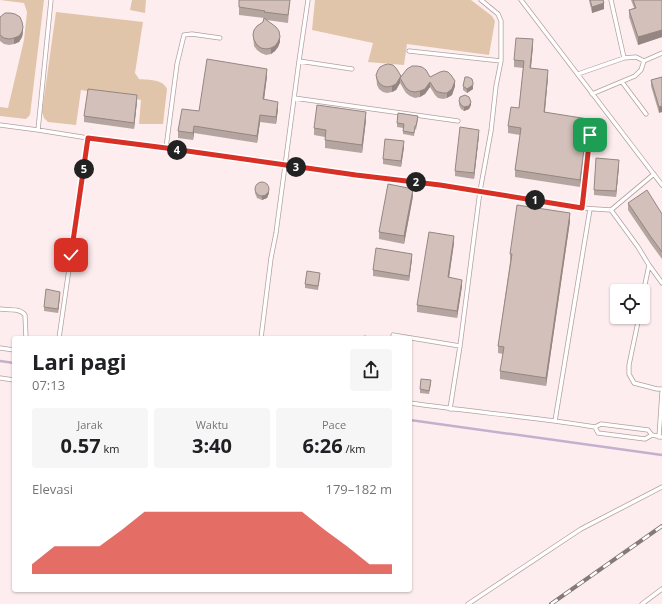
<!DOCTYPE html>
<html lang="id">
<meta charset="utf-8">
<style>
:root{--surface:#fff;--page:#f6f6f6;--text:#202124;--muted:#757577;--accent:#d93025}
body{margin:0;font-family:"Open Sans",sans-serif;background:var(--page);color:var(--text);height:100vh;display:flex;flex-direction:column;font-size:15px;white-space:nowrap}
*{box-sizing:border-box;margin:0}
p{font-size:13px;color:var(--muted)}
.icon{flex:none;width:22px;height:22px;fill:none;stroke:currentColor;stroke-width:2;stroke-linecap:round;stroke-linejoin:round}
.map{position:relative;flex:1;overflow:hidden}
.details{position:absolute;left:12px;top:336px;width:400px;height:256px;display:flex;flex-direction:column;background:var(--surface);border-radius:4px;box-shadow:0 1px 3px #0004}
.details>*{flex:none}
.fabs{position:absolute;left:610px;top:284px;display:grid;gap:8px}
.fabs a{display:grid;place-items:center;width:40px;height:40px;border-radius:4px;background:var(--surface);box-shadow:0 1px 3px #0004;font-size:20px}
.pin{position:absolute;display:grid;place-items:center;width:34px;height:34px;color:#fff;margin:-17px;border-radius:8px;box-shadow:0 2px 6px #0006}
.km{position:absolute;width:20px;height:20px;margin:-10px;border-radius:50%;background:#222;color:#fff;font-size:11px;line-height:20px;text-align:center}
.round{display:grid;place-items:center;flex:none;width:42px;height:42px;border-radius:4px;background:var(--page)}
.headline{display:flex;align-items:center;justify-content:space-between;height:68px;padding:0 20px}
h1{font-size:22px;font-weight:700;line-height:30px}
.stats{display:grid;grid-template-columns:repeat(3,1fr);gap:6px;height:68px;padding:4px 20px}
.stats div{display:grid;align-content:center;border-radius:4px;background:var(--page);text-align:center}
.stats b{font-size:20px;font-weight:700}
.stats small{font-size:11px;font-weight:400}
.stats p{font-size:11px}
.chart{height:112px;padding:8px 20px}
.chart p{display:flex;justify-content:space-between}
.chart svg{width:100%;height:72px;margin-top:4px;fill:var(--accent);opacity:.7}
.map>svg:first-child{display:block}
.green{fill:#e0c5aa}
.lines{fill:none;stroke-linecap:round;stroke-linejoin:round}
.stream{stroke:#c5afce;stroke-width:2.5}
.lane-casing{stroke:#b4a0a2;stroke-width:5}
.lane{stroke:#fff;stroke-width:3.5}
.rail-casing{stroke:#85797a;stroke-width:4}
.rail{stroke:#fff;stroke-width:2.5;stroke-dasharray:8;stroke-linecap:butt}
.wall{fill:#b5a5a0}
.shaded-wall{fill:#948682}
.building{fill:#d3c0ba;stroke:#948682}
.route-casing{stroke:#fff;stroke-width:8}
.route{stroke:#d93025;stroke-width:5}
</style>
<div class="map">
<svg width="662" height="604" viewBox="0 0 662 604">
<rect width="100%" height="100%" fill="#feedee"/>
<path class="green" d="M0 0H44L30 115 26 119 0 116V107L8 108 24 40 27 12 24 3Z
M132 0H146L145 13 130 10Z
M315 0H471L492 16 495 21 489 55 407 44 404 65 368 62 373 43 312 30Z
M56 12 143 22 135 73 139 79C149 80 163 79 167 89L163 124H139L141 100 81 90 76 125 48 122 44 118 42 112Z"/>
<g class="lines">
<path class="stream" d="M0 361 14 363
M410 420 662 455"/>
<defs>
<path id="lane" d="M521 0 662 185
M611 0 624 58
M409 51 501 61
M299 61 352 69
M578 74 624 58 636 57 644 61
M622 82 646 114
M592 94 635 76 641 70 644 61 662 53
M294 98 458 121
M0 125 38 130 88 138 166 148 356 175 440 185 480 191 491 131 496 86 501 61V21L498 14 481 0
M38 130 51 0
M166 148 177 64 184 35 192 34 220 38
M581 208 590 135
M611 210 654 174
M643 294 649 265
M0 309C8 310 20 308 25 315L26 338
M639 317 629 365V374L634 383 657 389H662
M393 335 460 346
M59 338 88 138
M261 338 271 258 276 233 299 61 308 0
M0 348 14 350
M0 378 14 380
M410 403C472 412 533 417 595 427L601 424 648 430 652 435 662 437
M450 409 460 346 480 191 581 208 611 210 638 247 649 265 662 283
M555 421 590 209
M595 427 598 433 645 439 652 435
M659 437 662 392
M468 604 581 529 662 487
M642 604 662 589"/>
</defs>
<use href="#lane" class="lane-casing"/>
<use href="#lane" class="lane"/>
<defs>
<path id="rail" d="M551 604 662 526"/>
</defs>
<use href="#rail" class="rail-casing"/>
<use href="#rail" class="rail"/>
</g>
<path class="wall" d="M239 0H290L288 23 267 20 280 42 278 47 275 51 271 54 266 55 261 53 257 50 254 46 253 35 263 22 264 18 239 15Z
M589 0H603L604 9 592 13Z
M631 0H662V37L638 45 629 17V10L634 8Z
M0 17 23 32 22 37 19 42 14 44 9 45 4 44 0 41Z
M533 46 531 68 548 77 545 112 588 126 580 187 515 177V170L520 135 508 133V126L519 108 523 68 514 67V60Z
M376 75 430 77 455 86 452 95 447 98 443 99 438 98 435 95 430 87 425 94 420 97 415 98 410 96 406 93 400 83 396 90 392 92 387 93 383 92 379 89 377 85Z
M267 76 264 100 278 109 276 124 260 122 257 143 194 133 193 140 178 138V131L199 111Z
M662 77 659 113 651 86V80Z
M463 86 473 87V89L467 93 463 90Z
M137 101 134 129 84 122V116Z
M459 101 471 105 469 109 464 111 461 109 459 105Z
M418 119 416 130 415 129 414 136 403 134V128L397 127V123Z
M366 120 362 153 325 148V137L314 135V128Z
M479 135 474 179 455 176V171Z
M404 147 401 167 383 164V159Z
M619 166 616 197 594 195V190Z
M255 189 269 193 267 198 262 200 257 198 255 193Z
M413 196 404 244 379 239V232Z
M628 203 662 214V259L651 244 628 210Z
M570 221 546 386 500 379V371L503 354 498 353V346L510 262V254Z
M454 243 449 278 462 286 457 318 417 312V305Z
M412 259 409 281 373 276V270Z
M320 277 318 290 305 288V284Z
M60 295 58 313 44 311V307Z
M431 384 429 394 420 393V389Z"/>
<path class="shaded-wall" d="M604 3V9L592 13V7Z
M23 27V32L22 37 19 42 14 44V38Z
M662 30V37L638 45V37Z
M280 37V42L278 47 275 51 271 54V48Z
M533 39V46L530 75V68Z
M267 69V76L263 107V99Z
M548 70V77L544 119V112Z
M400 78V83L396 90 392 92V86Z
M455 81V86L452 95 447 98V93Z
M430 82V87L425 94 420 97V91Z
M473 83V89L467 93V89Z
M137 95V101L134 129V123Z
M278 102V109L276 124V117Z
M471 102V105L469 109 464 111V107Z
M662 106V112L659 113V107Z
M366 112V120L362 153V145Z
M260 115V122L257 143V136Z
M588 119V126L580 187V180Z
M194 126V133L193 140V133Z
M479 130V135L474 179V173Z
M404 141V147L401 167V161Z
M619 160V166L616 197V191Z
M413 189V196L404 244V236Z
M269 190V193L267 198 262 200V196Z
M570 213V221L546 386V378Z
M454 236V243L448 284V277Z
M412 254V259L409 281V276Z
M462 280V286L457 318V311Z
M60 292V295L58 313V309Z"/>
<path class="building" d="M239 0H290L288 15 264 12 265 11 239 7Z
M590 0H603L604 3 592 7Z
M633 0H662V30L638 37 629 10 636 8Z
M5 13H10L15 14 20 17 22 22 23 27 22 32 19 36 14 38 9 39 4 38 0 35V17Z
M264 18 276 27 279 31 280 37 278 42 275 46 271 48 266 49 261 48 257 45 254 40 253 35 254 30 257 26 263 22Z
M516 38 533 39 530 68 548 70 544 112 588 119 580 180 515 170 521 128 508 126 511 107 519 108 524 61 514 60Z
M207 59 267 69 263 99 278 102 276 117 260 115 257 136 194 126 193 133 178 131 182 109 199 111Z
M388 64 393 65 396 68 401 76 396 84 392 86 387 87 383 86 379 83 377 79 376 75 378 70 380 67 384 65Z
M412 66H417L422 67 426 70 430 77 440 72 444 71 448 72 451 75 455 81 452 89 447 93H443L438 92 435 90 430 82 425 89 420 91 415 92 410 91 406 88 400 78 407 69Z
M465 77H468L472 79 473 83V85L467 89 463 86Z
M662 77V106L659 107 651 80Z
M88 89 137 95 134 123 84 116Z
M465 95 469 97 471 102 469 106 464 107 461 105 459 101 460 97Z
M317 105 366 112 362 145 325 140 326 130 314 128Z
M398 113 418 116 416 126H415L414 133 403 131 404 124 397 123Z
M460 127 479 130 474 173 455 171Z
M385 139 404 141 401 161 383 159Z
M596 158 619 160 616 191 594 190Z
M255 189a7 7 0 1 1 14 0a7 7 0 1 1-14 0Z
M388 184 413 189 404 236 379 232Z
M647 190 662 214V252L651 237 628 203Z
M517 205 570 213 546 378 500 371 504 347 498 346 512 254H510Z
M429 232 454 236 448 277 462 280 457 311 417 305Z
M376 248 412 254 409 276 373 270Z
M307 271 320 273 318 286 305 284Z
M46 289 60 292 58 309 44 307Z
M364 336 375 338H364Z
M421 379 431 380 429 391 420 389Z"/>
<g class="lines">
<defs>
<path id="route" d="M71 255 88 138 166 148 356 175 440 185 582 208 590 135"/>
</defs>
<use href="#route" class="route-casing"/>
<use href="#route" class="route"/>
</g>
</svg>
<div class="fabs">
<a><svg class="icon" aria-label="locate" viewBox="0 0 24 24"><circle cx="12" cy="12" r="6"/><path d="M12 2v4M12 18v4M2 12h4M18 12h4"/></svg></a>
</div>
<div class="pin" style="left:590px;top:135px;background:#1e9e55"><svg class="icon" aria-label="arrive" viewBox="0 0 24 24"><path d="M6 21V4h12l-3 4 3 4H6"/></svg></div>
<div class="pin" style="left:71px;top:255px;background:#d93025"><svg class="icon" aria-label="check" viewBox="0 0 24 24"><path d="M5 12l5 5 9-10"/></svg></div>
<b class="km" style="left:535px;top:200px">1</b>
<b class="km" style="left:416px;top:182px">2</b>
<b class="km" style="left:296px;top:167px">3</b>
<b class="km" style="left:177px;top:150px">4</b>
<b class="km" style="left:84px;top:169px">5</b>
<section class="details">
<div class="headline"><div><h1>Lari pagi</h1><p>07:13</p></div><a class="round"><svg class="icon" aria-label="share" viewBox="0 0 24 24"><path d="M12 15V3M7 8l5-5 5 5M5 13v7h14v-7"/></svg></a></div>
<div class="stats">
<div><p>Jarak</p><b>0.57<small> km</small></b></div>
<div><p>Waktu</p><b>3:40</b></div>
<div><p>Pace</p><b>6:26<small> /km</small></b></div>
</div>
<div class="chart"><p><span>Elevasi</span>179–182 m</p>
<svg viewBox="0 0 160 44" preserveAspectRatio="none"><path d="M0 44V38L10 27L20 27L30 27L40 17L50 6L60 6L70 6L80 6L90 6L100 6L110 6L120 6L130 17L140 27L150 38L160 38V44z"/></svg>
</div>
</section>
</div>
